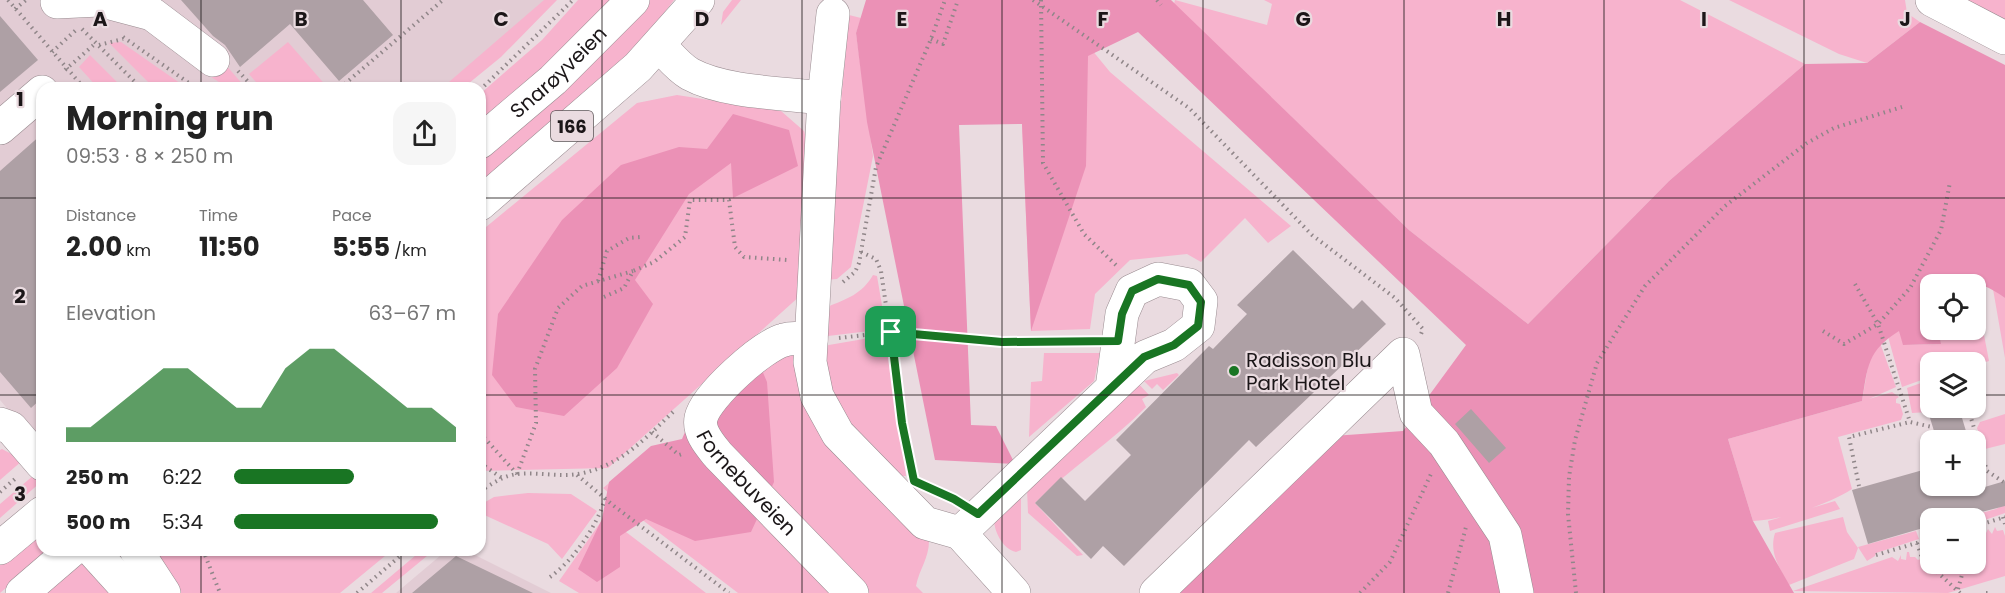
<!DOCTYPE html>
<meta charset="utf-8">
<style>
:root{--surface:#fff;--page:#f6f6f6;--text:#222;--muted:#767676;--accent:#197523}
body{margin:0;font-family:Poppins,sans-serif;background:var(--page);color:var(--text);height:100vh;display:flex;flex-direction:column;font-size:22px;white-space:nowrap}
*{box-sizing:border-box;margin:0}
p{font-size:20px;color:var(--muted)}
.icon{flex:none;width:33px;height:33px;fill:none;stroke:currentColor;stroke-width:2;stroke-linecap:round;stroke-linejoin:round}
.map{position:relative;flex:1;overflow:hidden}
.sheet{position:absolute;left:36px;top:82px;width:450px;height:474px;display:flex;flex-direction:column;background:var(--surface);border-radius:18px;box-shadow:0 2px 4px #0004}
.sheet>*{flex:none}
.tools{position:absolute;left:1920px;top:274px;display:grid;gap:12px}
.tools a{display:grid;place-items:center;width:66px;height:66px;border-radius:12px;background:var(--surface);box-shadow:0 2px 4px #0004;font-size:30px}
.pin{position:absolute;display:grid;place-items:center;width:51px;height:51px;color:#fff;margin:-26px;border-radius:12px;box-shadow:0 3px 9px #0006}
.round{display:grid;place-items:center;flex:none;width:63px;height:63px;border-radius:18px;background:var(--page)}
.summary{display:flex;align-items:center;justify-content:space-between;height:102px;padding:0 30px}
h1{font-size:33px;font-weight:700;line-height:45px}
.stats{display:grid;grid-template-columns:repeat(3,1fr);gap:9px;height:102px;padding:6px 30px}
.stats div{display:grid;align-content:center}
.stats b{font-size:26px;font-weight:700}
.stats small{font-size:16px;font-weight:400}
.stats p{font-size:16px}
.chart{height:168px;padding:12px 30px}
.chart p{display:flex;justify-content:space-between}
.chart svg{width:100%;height:108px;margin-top:6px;fill:var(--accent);opacity:.7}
ul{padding:0 30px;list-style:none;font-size:20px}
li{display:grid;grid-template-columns:96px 72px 1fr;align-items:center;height:45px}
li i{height:15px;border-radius:8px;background:var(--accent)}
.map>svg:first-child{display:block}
.built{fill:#e2ccd4}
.green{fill:#f7b3cd}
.forest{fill:#eb91b6}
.building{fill:#aea0a5}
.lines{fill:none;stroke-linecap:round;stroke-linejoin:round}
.minor-casing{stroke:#998b90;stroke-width:34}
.major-casing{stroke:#998b90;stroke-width:34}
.path{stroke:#908689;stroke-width:4;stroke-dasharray:1.5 4.5;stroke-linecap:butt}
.minor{stroke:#fff;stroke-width:33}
.major{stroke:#fff;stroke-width:33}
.route-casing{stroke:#fff;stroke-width:12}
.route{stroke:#197523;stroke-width:8}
.grid{fill:none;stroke:#1b1618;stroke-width:1.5;stroke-opacity:0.55}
.poi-dot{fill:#197523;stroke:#eadbe0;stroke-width:2}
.labels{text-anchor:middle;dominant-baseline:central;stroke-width:4.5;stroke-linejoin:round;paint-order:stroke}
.shield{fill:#eadbe0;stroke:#595154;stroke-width:1.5}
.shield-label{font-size:18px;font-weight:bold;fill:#1b1618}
.street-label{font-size:20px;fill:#1b1618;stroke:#eadbe0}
.poi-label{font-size:20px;fill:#1b1618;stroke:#eadbe0;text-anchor:start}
.grid-label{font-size:20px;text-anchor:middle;font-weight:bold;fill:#1b1618;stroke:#eadbe0;stroke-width:4.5;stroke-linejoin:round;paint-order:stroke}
</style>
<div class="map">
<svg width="2005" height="593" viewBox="0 0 2005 593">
<rect width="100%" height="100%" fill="#eadbe0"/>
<path class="built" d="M0 0H546L444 88H42V438L36 443 0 400Z
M447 550 467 551 551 593H396Z"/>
<path class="green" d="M544 0H557L501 57 463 88H442Z
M578 0H611L531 81 480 124V94L542 40Z
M650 0H674C620 71 548 129 480 186V161L492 146 625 28Z
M732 0H741L721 25 723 12Z
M1051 0 1110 72 1291 226 1268 243 1245 218 1201 262 1187 254 1130 260 1095 294 1090 329 1031 331 1022 124Z
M1175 0 1267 25 1272 4 1264 0H1680L1805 64 1669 181 1528 324 1409 230 1174 4Z
M1729 0H1905L1907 13 1920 22 1867 63 1839 54Z
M1948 0H2005V32Z
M849 15 861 18 856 33 873 156 851 267 837 279 825 280Z
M121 42 187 88H154L109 43Z
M288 42 328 88H261L249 74Z
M90 55 123 88H98L79 67Z
M217 55 246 88H228L205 73Z
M677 95 781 111 804 131 809 149 801 295 608 468 480 471V232L637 103Z
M873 275 877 276 886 329 828 336 822 334 827 307C847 299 862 294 873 275Z
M1993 289 2005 298V358Z
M1976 293 1989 361 1976 365 1930 363V377L1902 387 1887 333 1900 330 1904 345 1941 344 1939 330H1976Z
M887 335 906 476H902L847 420 827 388 823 346Z
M1880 343 1896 387 1869 399 1892 392 1899 397 1896 399V403L1900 404 1903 414 1901 420 1838 437 1852 489C1827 505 1782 520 1753 521L1728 439 1862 401 1869 361Z
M793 351 929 541C929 558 919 570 916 586L923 593H862L718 447 722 397Z
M1044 353H1100L1094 381 1029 437 1031 382 1042 381Z
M1177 373 1179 375 1163 390 1157 384 1152 389 1144 381Z
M1136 381 1149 395 1142 399 1146 407C1112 442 1070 468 1035 503L1083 555 1077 556 1028 513 1027 489Z
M1921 383 1929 412 1912 413 1907 388Z
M2005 414V444L1985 449 1977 428 1980 422Z
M655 446 709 457 842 593H738L619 502 603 488Z
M2 449 23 460 0 480V450Z
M34 475 42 481 0 518V504Z
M528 493 571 494 597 511 562 559 548 544 480 513V505L494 497Z
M1021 494V550L1016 552C1003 549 994 532 994 519Z
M1835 501 1840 509 1770 531 1768 521Z
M2005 504V513L1976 523V519H1960L1996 509Z
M605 516 706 593H579L559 581Z
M1843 517 1847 532 1858 548 1854 559 1789 585C1779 567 1769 553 1775 533Z
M1995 527 1997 531 2003 530 2005 536V576L1948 593 1793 591 1892 557 1898 561 1901 555V559L1906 560 1907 552H1909L1910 557H1915L1918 560 1926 557 1930 552V564H1976V542L1979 533 1984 537 1988 529 1992 534Z
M1916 531 1919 539 1876 553 1875 556 1867 561 1858 547Z
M39 535 42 536V550L49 551 0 593V565Z
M422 550 433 551 382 593H371Z
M93 551H391L340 593H43Z"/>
<path class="forest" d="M866 0H1171L1409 230 1528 324 1669 181 1805 64 1867 63 1920 22 2005 65V298C1976 276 1964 285 1930 285V330H1939L1941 344 1903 345 1899 331C1867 351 1868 366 1862 401L1728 439 1753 521 1794 593H1148L1319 437 1403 431 1466 345 1138 32 1088 56 1086 166 1031 331 1022 124 959 125 971 425 996 426 1015 464 935 460 867 122 856 33Z
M733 114 789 130 798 166 733 198 731 163 689 194 635 280 653 304 617 368 564 416 516 407 492 375 498 314 562 220 621 165 679 147 707 149Z
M759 363 767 382 774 482 751 532 695 541 646 519 620 536V567L597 582 578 569 602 519 609 482 651 446 682 439 702 392Z"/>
<path class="building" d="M181 0H363L393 35 339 81 290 24 240 67 225 45 213 36Z
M0 16 38 60 0 92Z
M42 134V398L31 408 0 372V171Z
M1293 250 1353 309 1362 300 1386 324 1256 447 1249 440 1124 566 1103 546 1091 559 1035 503 1061 477 1085 501 1131 455 1116 440 1209 346 1213 349 1247 314 1237 305Z
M1927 408H1959L1969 441H1937Z
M1471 409 1506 448 1489 463 1455 424Z
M1930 468V486H1977L1978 489 2005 481V506L1954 519H1930V526L1868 544 1852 490Z
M456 556 533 593H412Z"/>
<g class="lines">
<defs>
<g id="minor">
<path d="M1932 0 2005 38"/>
<path d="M57 2 99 0 152 14 213 60"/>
<path d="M833 14 824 98 810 362 817 396 838 434 925 523 960 533"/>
<path d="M659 45C669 55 678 67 690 74 725 93 784 93 824 98"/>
<path d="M0 128 42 92"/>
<path id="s1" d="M811 340C802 339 793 337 784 340 762 346 706 396 701 418 698 432 710 445 718 455L852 593"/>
<path d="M0 424 11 428 42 464"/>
<path d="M960 533 1145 357 1174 345 1198 326 1201 301 1189 285 1158 279 1132 291 1122 314 1112 388"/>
<path d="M960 533 1014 593"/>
<path d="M92 550 131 593"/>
<path d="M136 550 164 593"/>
<path d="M1156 593 1403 354 1416 413 1444 443 1505 535 1517 593"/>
</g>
<g id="major">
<path id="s2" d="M480 142 553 80 633 0"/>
<path d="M480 204 638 67 698 0"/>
<path d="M0 548 42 513"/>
<path d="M22 593 72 550"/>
</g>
</defs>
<use href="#minor" class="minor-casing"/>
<use href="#major" class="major-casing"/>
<path class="path" d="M8 0 84 88
M1033 0 1189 108 1312 235 1395 298 1423 329 1421 334
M1041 0 1043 163 1084 234 1119 268
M1157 0 1161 5
M15 9 26 0
M82 29 141 88
M123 37 196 88
M931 39 943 44 958 0
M99 45 123 39
M52 52 77 29
M65 70 96 43
M238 71 254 88
M340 88 443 0
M480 90 573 0
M861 252 876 259 881 271 909 464
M598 281 607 251 629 238 641 237
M843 282 855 272 859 263 876 167 931 39 945 0
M1855 284 1878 324 1910 422 1932 427
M604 297 624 288 633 271 654 262 685 237 690 200H729L735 247 744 257 788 260
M1823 331 1844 344 1878 324 1910 288 1941 230 1950 182
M839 338 891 332 996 342 1092 341
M1968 408 1987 471 2005 483
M652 432 679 455 682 454
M480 433 517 474
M480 463 502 478
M517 474 536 423 535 369 558 308 582 286 633 271
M577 475 614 506 729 593
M1859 486 1849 437 1910 422
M480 491C492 484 504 475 518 474 538 472 559 477 578 474 619 467 645 439 673 412
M0 492 16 478
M937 492 955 499
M2003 517 2005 524
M1976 526 2005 517
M1917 543 1922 558 1960 593
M203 550 220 593
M1876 555 1930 539
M550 577C573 561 597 526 605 499
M1958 589 1965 564
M357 593 407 550
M1360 593 1390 562 1431 474
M1448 593 1466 527
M1576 593 1568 514 1569 477 1575 440 1597 363 1645 286 1725 206 1807 143 1834 128 1902 107
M1986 593H1988"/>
<use href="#minor" class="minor"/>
<use href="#major" class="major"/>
</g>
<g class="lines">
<defs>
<path id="route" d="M1158 279 1189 285 1201 302 1198 326 1174 345 1144 357 978 514 954 499 914 481 902 423 891 332 1002 342 1118 341 1122 314 1132 291Z"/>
</defs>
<use href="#route" class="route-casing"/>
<use href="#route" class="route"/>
</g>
<path class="grid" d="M201 0V88M401 0V88M602 0V593M802 0V593M1002 0V593M1203 0V593M1404 0V593M1604 0V593M1804 0V593M0 198H42M480 198H2005M0 395H42M480 395H1930M1976 395H2005M201 550V593M401 550V593"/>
<circle class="poi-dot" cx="1234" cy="371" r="6"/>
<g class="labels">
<rect class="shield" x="551" y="111" width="42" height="30" rx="4.5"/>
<g class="shield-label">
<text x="572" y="126">166</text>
</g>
<g class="street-label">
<text stroke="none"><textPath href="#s2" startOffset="105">Snarøyveien</textPath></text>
<text stroke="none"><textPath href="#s1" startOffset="225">Fornebuveien</textPath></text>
</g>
<g class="poi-label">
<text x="1246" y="360">Radisson Blu<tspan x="1246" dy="23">Park Hotel</tspan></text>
</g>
</g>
<g class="grid-label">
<text x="100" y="26">A</text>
<text x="301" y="26">B</text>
<text x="501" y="26">C</text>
<text x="702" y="26">D</text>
<text x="902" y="26">E</text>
<text x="1103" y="26">F</text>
<text x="1303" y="26">G</text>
<text x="1504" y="26">H</text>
<text x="1704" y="26">I</text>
<text x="1905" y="26">J</text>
<text x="20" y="106">1</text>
<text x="20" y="303">2</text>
<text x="20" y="501">3</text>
</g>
</svg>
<div class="tools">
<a><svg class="icon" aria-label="locate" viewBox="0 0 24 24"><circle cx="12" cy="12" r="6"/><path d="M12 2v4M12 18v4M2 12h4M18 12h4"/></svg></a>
<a><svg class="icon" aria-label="layers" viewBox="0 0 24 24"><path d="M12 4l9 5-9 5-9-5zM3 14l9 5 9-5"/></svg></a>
<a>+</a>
<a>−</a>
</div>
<div class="pin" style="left:891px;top:332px;background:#1e9e55"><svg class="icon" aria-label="arrive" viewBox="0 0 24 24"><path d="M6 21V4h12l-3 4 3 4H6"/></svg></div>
<section class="sheet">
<div class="summary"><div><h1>Morning run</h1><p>09:53 · 8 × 250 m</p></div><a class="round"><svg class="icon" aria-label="share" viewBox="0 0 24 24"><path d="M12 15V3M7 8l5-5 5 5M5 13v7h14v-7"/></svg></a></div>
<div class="stats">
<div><p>Distance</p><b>2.00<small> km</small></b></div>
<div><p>Time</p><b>11:50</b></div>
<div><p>Pace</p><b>5:55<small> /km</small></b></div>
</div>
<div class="chart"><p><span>Elevation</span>63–67 m</p>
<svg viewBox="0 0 160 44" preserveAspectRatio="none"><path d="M0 44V38L10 38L20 30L30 22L40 14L50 14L60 22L70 30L80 30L90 14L100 6L110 6L120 14L130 22L140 30L150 30L160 38V44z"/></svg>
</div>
<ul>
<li><b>250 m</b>6:22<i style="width:54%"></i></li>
<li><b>500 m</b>5:34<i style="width:92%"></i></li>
</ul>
</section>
</div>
